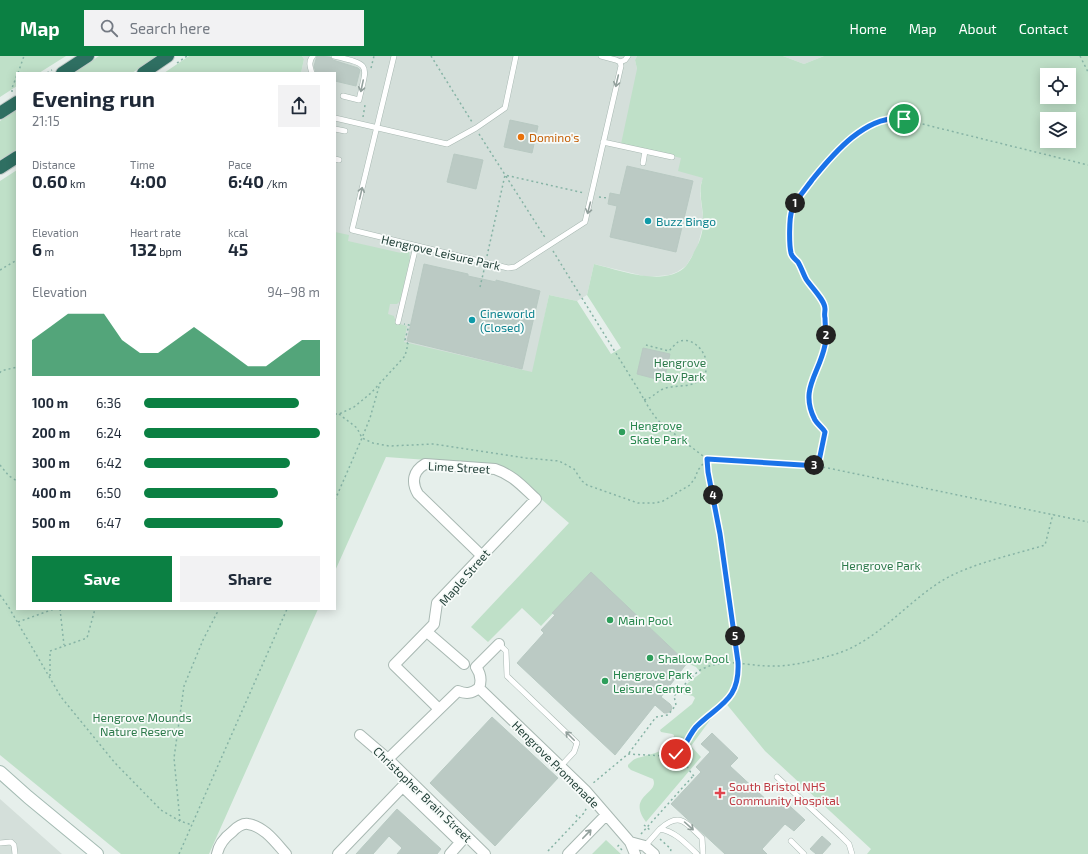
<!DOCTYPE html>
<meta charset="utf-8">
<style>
:root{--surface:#fff;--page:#f2f2f3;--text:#1f2937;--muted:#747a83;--accent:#0b8043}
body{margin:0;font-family:"Exo 2",sans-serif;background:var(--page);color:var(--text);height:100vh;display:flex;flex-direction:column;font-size:15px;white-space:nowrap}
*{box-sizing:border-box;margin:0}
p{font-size:13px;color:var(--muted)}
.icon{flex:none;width:22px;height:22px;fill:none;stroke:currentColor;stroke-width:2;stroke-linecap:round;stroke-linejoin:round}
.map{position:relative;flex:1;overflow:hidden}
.panel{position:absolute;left:16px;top:16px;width:320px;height:538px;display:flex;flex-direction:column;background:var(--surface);border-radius:0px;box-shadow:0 2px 10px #0003}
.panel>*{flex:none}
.tools{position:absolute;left:1040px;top:12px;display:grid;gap:8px}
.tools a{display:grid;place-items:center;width:36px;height:36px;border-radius:0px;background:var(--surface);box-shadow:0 2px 10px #0003;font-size:20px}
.pin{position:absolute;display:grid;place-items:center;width:34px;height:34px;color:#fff;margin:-17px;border:2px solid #fff;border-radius:50%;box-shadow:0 1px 4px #0007}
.km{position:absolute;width:20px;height:20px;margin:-10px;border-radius:50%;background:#222;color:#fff;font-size:11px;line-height:20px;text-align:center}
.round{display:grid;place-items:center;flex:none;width:42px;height:42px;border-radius:0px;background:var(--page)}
.headline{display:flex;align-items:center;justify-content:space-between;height:68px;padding:0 16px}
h1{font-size:22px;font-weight:700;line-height:30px}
.stats{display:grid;grid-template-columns:repeat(3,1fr);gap:6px;height:68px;padding:4px 16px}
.stats div{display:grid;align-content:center}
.stats b{font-size:17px;font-weight:700}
.stats small{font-size:11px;font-weight:400}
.stats p{font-size:11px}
.chart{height:112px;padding:8px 16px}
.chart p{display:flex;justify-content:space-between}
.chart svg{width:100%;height:72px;margin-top:4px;fill:var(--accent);opacity:.7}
.primary-button{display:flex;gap:8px;margin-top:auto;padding:8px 16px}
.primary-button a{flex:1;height:46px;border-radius:0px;background:var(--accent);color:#fff;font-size:16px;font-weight:700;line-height:46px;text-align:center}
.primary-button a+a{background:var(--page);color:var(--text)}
ul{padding:0 16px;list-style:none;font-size:13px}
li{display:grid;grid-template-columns:64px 48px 1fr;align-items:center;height:30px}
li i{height:10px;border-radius:5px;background:var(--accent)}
header{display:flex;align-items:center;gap:24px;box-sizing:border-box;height:56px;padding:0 20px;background:var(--accent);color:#fff}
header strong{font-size:19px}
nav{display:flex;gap:22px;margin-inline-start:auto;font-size:14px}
.search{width:280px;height:36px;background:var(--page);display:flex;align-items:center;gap:10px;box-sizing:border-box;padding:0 14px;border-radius:0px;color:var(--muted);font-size:15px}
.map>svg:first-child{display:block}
.built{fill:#d4dfda}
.green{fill:#bfe0c8;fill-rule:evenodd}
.building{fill:#bbcac4;stroke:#b8c9c2}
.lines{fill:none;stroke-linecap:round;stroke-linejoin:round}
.lane-casing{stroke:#a8b8b2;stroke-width:6}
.street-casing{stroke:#a8b8b2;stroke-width:12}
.secondary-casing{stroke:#a4bbb3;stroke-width:14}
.highway-casing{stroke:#c2cac8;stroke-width:14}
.path{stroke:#86b3a5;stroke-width:1.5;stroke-dasharray:2 3;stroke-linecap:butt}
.lane{stroke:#fff;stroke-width:5}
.street{stroke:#fff;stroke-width:10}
.secondary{stroke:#fff;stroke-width:12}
.highway{stroke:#2f6f62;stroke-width:12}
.oneway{stroke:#92a09c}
.route-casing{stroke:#fff;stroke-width:8}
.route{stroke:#1a73e8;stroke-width:5}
.food-dot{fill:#e8710a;stroke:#f7fbf9;stroke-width:1.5}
.culture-dot{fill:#0f9aa8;stroke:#f7fbf9;stroke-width:1.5}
.leisure-dot{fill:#2e9e5b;stroke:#f7fbf9;stroke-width:1.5}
.health-dot{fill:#e0444e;stroke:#f7fbf9;stroke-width:1.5}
.labels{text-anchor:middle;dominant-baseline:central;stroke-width:3.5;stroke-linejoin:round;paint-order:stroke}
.food-label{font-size:12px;fill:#c56008;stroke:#f7fbf9;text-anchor:start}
.culture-label{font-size:12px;fill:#0d838f;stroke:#f7fbf9;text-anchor:start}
.street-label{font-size:12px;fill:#24423a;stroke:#f7fbf9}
.park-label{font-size:12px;fill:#2d7a4b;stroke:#f7fbf9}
.leisure-label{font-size:12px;fill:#27864d;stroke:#f7fbf9;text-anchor:start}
.health-label{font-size:12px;fill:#be3a42;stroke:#f7fbf9;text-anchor:start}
</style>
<header>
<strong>Map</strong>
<div class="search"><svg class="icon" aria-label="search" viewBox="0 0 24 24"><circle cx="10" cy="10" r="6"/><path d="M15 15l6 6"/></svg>Search here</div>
<nav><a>Home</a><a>Map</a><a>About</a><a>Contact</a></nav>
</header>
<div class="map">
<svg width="1088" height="798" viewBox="0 0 1088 798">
<rect width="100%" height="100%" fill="#e6efeb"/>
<path class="built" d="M302 0H637L635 4 637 13 681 102 704 122 701 127 700 137 703 161V170L697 192 686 210 677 216 669 219 648 221 594 208 587 239 577 245 549 239 530 331 335 278V17H301L304 3Z
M783 0H824L804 8Z
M0 743 62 798H0Z"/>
<path class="green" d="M0 0H66L39 17H17V30L0 41Z
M99 0H158L132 17H74Z
M189 0H302L304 3 301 17H164Z
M637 0H783L804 8 824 0H1088V798H867L871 793 765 695 724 645 691 690 701 701 646 766C626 739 660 738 653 723L631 714 628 711V709C630 707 633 704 635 703 648 698 673 696 674 679L672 678 661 676 660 674 692 648 695 642 693 640 683 638 682 633 689 626 701 617 696 611 687 607 591 517 541 570 522 552 488 586 471 571 569 467 504 411 496 409 386 401 335 515V176L349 179 348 185 401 197 403 191 409 195 410 202 400 245 397 248H390L388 258 394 260 396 267 407 270 404 286 532 316 549 239 577 245 611 298 621 292 587 239 594 208C619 214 666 232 686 210 689 206 692 201 694 196 699 188 703 177 703 167 704 151 697 137 703 122L678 115 681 102 621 88 637 13 635 4ZM1047 19H1069V41H1047ZM1047 63H1069V85H1047Z
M17 54V93L0 104V65Z
M17 114V553H318L209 798H121L0 699V125Z
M606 784 621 798H592Z"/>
<path class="building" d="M317 0 330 1 333 4 358 12 360 14 356 30 335 25V17H316L314 10Z
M510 64 538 70 532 97 504 91Z
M454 98 483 104 476 133 447 126Z
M627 110 693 125 676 196 610 181 617 150 608 148 610 137 620 139Z
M424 208 468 218V220L496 226V224L540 235 522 313 407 285Z
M643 292 670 298 664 325 637 318Z
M591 516 687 607 661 641 670 648 672 651 671 655 667 657H664L655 649 615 699 517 607 544 577 541 574 555 559 552 557Z
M492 661 558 722 495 790 430 727Z
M712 677 738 702 730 710 771 748 779 740 805 764 794 775 785 768 762 793 767 798H725L671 748 701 716 696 711 710 696 701 688Z
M397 753 441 793 437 798H397L402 792 389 780 373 798H356Z
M822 780 831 788 822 798H816L810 793Z"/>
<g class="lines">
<defs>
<path id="lane" d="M334 0C372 9 367 8 359 44L343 40
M394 0 352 174 508 212 515 211 585 166 621 10 620 6 616 4 601 0
M620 6 625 4 628 0
M312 17C310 11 308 5 313 0
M335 62 447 88 476 72 505 52 516 0
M335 73 345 75
M603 86 672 101
M335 103 339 104
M643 107 645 95
M398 266 416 190
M499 588 506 595 507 620 577 687 574 696 560 711
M777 721 841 780 849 788 852 798
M660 773C680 755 686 767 702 782L703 798
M791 785 804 798
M0 787 11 786 14 789 15 798
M645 790 660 773C676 776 685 787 697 798"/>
<path id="street" d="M427 576 464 608
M479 632 585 734 630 786 635 798
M439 653 394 609 434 568 437 547 536 443C523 431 513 419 495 413L425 408C413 415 411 426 418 438L482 500
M360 679 388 703 485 798
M388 703 458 635C466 638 471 638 479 632 482 624 481 618 476 611L499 588
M406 734 460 786
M630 786 645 790 654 798
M217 798C219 788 224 782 232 776 236 772 242 767 248 768 264 770 276 787 286 798
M338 798 409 724
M450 798 465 781
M568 798 606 759"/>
<path id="secondary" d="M0 716 28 741 97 798"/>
<path id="highway" d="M62 17 88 0
M143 17 168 0
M0 57 17 46
M0 112 17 101"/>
</defs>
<use href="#lane" class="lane-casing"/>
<use href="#street" class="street-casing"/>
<use href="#secondary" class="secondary-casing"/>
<use href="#highway" class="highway-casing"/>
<path class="path" d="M431 0 472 66
M1080 0 1088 16
M177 7 187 0
M371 12 374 0
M18 17 24 0
M47 17 52 14
M12 36V32L17 19
M363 61 365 49
M479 78 546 183
M599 141 607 142
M553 195 638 333C646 346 651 358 662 368 669 376 681 380 686 389L690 390 707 403 708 416 720 478 738 606C740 645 719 648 696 671 690 678 686 686 682 695L665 700 628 698 592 728
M487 200 505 119 584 137
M0 214 17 204
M480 231 484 214
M0 317 1 315 17 311
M644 344C654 341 656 336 663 333 675 328 690 333 701 323 717 308 696 277 678 286 675 288 672 292 669 295L646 289
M335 358H339L354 351 371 337 405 300 408 288 405 284 409 269 404 268
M339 358 357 372 362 382 373 387 389 390 434 388 526 402 559 405 574 413 582 425 587 429 638 447H656L663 445 690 429 695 422 698 414 707 403 818 410 1088 466
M0 409 9 420 17 425
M818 410 825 376C822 371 818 369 815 364 799 333 819 319 825 289 828 278 825 265 825 253 825 244 812 231 807 223 803 218 801 212 798 207 796 203 792 201 791 197 789 188 790 160 793 152 801 131 845 86 864 73 874 67 885 62 898 62L1088 109
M335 444 362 382 370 362 380 327
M0 539 8 550 61 641 115 707 161 754 180 765 192 769
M60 553 64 589
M18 566 54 553
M50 620V595L87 582 95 553
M683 696C685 706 687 714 696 722
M629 697 656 661 668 659 676 649 674 640C680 634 695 616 702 613 728 601 744 610 770 610 792 611 815 604 836 598 877 585 904 549 940 526 968 508 1013 499 1045 489L1053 458
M576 759 579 763
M180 765 174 702 184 630 203 584 219 553
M644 769 650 774
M641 778 693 720
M660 783 671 793 670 798
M619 789 618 790 623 795
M548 795 584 757 587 751
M179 798 287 553"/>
<use href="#lane" class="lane"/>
<use href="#street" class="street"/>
<use href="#secondary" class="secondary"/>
<use href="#highway" class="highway"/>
</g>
<defs><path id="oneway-shaft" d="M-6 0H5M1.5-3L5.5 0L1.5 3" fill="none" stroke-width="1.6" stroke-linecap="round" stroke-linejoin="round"/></defs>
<g class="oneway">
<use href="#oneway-shaft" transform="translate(617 25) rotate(103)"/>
<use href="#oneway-shaft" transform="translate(362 30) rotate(102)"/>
<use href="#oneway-shaft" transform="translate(361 137) rotate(-77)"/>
<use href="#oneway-shaft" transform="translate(589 152) rotate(104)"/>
<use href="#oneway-shaft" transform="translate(570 680) rotate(-135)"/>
<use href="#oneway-shaft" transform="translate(689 770) rotate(42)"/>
<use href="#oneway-shaft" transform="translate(587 778) rotate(-46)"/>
</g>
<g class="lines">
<defs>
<path id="route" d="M676 698 682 695C686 687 690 678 696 671 719 648 740 645 738 606L720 478 708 416 707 403 818 410 825 376C822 371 818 369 815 364 799 333 819 319 825 289 827 280 825 271 825 262 824 259 825 256 825 253 825 244 811 231 806 223 803 217 801 211 798 206 795 203 792 201 791 197 789 188 789 162 792 154 796 143 805 134 812 124 833 98 867 57 904 63"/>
</defs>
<use href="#route" class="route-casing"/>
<use href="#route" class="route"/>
</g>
<circle class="food-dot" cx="521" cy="81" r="4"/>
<g class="culture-dot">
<circle cx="648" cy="165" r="4"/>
<circle cx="472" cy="264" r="4"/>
</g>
<g class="leisure-dot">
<circle cx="622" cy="376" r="4"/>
<circle cx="610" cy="564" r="4"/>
<circle cx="650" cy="602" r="4"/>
<circle cx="605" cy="625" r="4"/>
</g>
<path class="health-dot" d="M718 731h4v4h4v4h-4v4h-4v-4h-4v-4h4z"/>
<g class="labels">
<g class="food-label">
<text x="529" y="81">Domino's</text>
</g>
<g class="culture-label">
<text x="656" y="165">Buzz Bingo</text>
<text x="480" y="257">Cineworld<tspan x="480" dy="14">(Closed)</tspan></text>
</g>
<g class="street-label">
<text transform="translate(441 196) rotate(13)">Hengrove Leisure Park</text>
<text transform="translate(459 411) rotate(3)">Lime Street</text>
<text transform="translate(464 521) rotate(-49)">Maple Street</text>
<text transform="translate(556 708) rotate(45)">Hengrove Promenade</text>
<text transform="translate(423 738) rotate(44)">Christopher Brain Street</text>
</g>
<g class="park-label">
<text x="680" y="306">Hengrove<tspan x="680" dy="14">Play Park</tspan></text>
<text x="881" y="509">Hengrove Park</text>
<text x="142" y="661">Hengrove Mounds<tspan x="142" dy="14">Nature Reserve</tspan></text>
</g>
<g class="leisure-label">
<text x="630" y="369">Hengrove<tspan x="630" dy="14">Skate Park</tspan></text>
<text x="618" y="564">Main Pool</text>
<text x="658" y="602">Shallow Pool</text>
<text x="613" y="618">Hengrove Park<tspan x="613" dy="14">Leisure Centre</tspan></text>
</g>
<g class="health-label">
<text x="729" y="730">South Bristol NHS<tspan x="729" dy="14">Community Hospital</tspan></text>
</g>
</g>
</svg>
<div class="tools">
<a><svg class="icon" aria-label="locate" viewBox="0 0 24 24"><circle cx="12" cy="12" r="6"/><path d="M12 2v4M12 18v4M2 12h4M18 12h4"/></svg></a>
<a><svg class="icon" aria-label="layers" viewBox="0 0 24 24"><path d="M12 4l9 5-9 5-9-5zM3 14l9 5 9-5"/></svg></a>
</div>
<div class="pin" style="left:904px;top:63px;background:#1e9e55"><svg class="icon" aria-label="arrive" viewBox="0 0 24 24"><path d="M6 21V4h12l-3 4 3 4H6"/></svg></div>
<div class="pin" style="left:676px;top:698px;background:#d93025"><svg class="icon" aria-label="check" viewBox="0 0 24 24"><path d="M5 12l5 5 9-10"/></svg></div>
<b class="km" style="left:795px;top:147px">1</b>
<b class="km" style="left:826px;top:279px">2</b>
<b class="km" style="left:814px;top:409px">3</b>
<b class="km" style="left:713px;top:439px">4</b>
<b class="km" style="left:735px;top:580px">5</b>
<section class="panel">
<div class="headline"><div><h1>Evening run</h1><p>21:15</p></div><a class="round"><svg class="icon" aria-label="share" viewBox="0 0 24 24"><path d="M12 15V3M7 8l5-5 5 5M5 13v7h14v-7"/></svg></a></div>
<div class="stats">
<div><p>Distance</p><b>0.60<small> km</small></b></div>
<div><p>Time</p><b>4:00</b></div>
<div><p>Pace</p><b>6:40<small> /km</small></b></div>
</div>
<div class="stats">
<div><p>Elevation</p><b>6<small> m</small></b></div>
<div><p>Heart rate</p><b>132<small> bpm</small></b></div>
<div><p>kcal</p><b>45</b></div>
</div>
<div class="chart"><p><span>Elevation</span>94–98 m</p>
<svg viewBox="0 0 160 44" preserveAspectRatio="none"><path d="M0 44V22L10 14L20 6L30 6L40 6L50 22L60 30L70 30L80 22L90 14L100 22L110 30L120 38L130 38L140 30L150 22L160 22V44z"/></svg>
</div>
<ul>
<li><b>100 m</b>6:36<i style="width:88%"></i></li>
<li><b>200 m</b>6:24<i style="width:100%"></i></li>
<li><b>300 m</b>6:42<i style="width:83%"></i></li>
<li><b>400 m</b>6:50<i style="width:76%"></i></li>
<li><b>500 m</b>6:47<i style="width:79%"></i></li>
</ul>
<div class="primary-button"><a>Save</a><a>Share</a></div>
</section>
</div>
